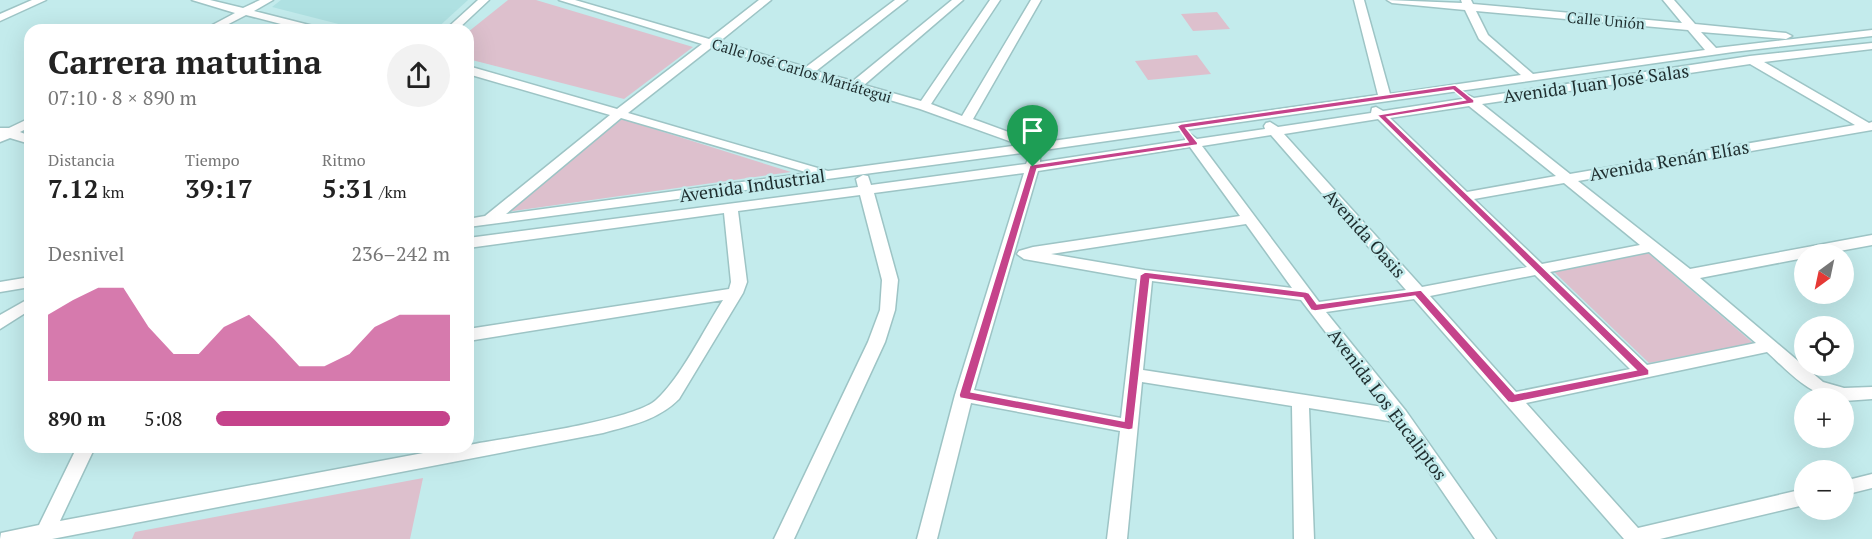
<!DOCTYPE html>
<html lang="es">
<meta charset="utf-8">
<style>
:root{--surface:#fff;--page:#f2f2f2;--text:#222;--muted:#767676;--accent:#c5438b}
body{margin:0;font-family:"PT Serif",serif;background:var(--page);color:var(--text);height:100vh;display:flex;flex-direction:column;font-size:22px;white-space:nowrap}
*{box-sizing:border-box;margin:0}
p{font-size:20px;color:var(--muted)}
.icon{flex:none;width:33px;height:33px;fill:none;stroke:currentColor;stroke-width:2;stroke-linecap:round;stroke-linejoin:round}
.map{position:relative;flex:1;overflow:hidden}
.details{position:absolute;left:24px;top:24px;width:450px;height:429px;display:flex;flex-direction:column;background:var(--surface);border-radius:18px;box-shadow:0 6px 24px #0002}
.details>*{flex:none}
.needle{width:39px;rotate:213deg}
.controls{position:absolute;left:1794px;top:244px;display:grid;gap:12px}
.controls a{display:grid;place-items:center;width:60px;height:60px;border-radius:50%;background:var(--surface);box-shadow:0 6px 24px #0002;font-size:30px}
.pin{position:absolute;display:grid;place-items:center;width:51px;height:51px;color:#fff;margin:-62px -26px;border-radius:50% 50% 50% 0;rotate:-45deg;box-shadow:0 0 6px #0007}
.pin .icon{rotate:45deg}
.round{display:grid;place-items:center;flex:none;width:63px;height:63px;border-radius:32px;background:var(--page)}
.head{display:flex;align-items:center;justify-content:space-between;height:102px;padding:0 24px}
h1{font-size:33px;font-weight:600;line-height:45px}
.metrics{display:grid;grid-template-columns:repeat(3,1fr);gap:9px;height:102px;padding:6px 24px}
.metrics div{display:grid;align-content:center}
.metrics b{font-size:26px;font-weight:600}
.metrics small{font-size:16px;font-weight:400}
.metrics p{font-size:16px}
.chart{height:168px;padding:12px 24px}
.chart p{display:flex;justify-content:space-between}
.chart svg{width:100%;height:108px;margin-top:6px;fill:var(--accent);opacity:.7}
ul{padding:0 24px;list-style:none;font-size:20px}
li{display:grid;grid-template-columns:96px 72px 1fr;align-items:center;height:45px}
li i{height:15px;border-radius:8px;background:var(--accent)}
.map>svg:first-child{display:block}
.built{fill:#afe1e2}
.green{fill:#ddc0cd}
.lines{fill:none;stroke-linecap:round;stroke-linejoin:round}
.street-casing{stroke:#9dc4c5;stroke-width:3}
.street{fill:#fff;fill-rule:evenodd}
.route{fill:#c5438b;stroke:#fff;stroke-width:1.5;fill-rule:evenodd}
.labels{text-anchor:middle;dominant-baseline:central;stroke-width:5;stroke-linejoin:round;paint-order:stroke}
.far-street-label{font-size:15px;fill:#1f2e2f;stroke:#c3ebec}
.street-label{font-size:18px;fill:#1f2e2f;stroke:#c3ebec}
</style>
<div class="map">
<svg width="1872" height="539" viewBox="0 0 1872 539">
<rect width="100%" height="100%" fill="#c3ebec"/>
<path class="built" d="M281 0H468L435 30H362L272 7Z"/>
<path class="green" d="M508 0H536L693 47 624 99 468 59V32Z
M1217 12 1230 29 1193 31 1181 14Z
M1197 55 1211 74 1148 80 1135 61Z
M622 119 791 172 506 212Z
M1648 253 1753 343 1649 363 1551 269Z
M423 478 410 539H132L135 532Z"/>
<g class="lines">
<defs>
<path id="street" d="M32 0H46L0 21V14Z
M192 0H210L243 8 260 0H273L254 11 321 28 323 30H304L246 15 217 30H203L235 13Z
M478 0H489L457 30H445Z
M559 0H575L709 39 759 0H771L719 42 806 67 895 0H907L816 71 853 81 952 0H963L864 85 921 101 990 0H1000L931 104 962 116 1031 0H1041L973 119 1038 143 1378 95 1354 0H1364L1390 94 1521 75 1479 39 1465 10 1392 3 1387 0 1462 3 1461 0H1471L1473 4 1682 23 1663 0H1674L1695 24 1786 33 1792 36 1786 39 1701 32 1716 48 1872 30V36L1733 52 1037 151 468 227V219L485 216 610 115 468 74V66L617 109 702 44ZM1476 11 1688 30 1705 50 1533 74 1488 35ZM712 47 920 109 1020 145 828 171 628 113ZM621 118 809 173 506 214Z
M1872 43V49L1764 62 1869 123 1872 122V130L1578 181 1690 269 1872 235V245L1818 255H1804V258L1700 278 1823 382 1844 388 1872 387V399L1844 401V399C1812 399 1789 372 1767 352L1526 403 1638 528 1804 489V505L1660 539H1624L1414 299 1326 312 1406 411 1496 539H1475L1395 422 1309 408 1314 539H1294L1292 406 1142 382 1127 539H1107L1120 431 971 403 937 539H917L955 395 1024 173 874 193 898 280 895 310 885 342 794 539H774L868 342 880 310 882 280 860 195 738 211 747 282 743 293 679 399C658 420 632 425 603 433L52 539H0L1 533 39 525 77 447H95L60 521 455 447H468V445C505 438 633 421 656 400 680 379 705 328 723 300L468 341V329L729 289 731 282 724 213 468 248V238L858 187 856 179 863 175 868 176 871 185 1026 164 1030 155H1040V162L1185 140V135L1190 134 1197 139 1265 129 1264 126 1266 123 1270 122 1278 127 1371 113 1372 108 1376 107 1383 111 1462 99 1468 95 1474 98 1750 56ZM1750 64 1855 125 1570 174 1482 104ZM1469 106 1556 176 1467 192 1390 118ZM1378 119 1527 267 1422 287 1284 134ZM1271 135 1406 290 1319 302 1202 146ZM1190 147 1240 216 1033 247 1019 251 1017 254 1024 259 1137 279 1121 418 974 390 1038 171ZM1564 183 1640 245 1542 264 1474 199ZM1246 224 1292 288 1145 270 1051 254ZM1649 252 1756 343 1647 365 1550 272ZM1535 275 1630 369 1516 392 1430 296ZM1152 281 1301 300 1383 407 1143 370Z
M30 118V127L20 132 30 136V144L10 138 0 142V128H9Z
M30 277V287L0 292V282Z
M30 298V310L0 329V315Z
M1872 474V488L1844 495V481Z"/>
</defs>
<use href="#street" class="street-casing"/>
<use href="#street" class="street"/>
</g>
<path class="route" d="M1455 85 1474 100V103L1387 117 1649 370V375L1512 403 1508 402 1415 296 1315 311 1311 310 1303 298 1150 279 1133 429 1129 430 960 398 959 395 1030 165 1188 142 1177 126 1181 124ZM1453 90 1465 100 1377 115 1636 370 1515 394 1421 290 1317 304 1309 293 1306 292 1145 272 1140 275 1124 421 971 392 1037 169 1197 145 1198 143 1186 128Z"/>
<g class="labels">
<g class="far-street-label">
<text transform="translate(1606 20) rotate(5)">Calle Unión</text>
<text transform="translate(802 70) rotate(17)">Calle José Carlos Mariátegui</text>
</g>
<g class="street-label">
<text transform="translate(1596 83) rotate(-8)">Avenida Juan José Salas</text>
<text transform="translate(1669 160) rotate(-10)">Avenida Renán Elías</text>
<text transform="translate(752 185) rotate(-8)">Avenida Industrial</text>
<text transform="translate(1365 233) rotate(48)">Avenida Oasis</text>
<text transform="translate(1388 404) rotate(53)">Avenida Los Eucaliptos</text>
</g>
</g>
</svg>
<div class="controls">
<a><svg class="needle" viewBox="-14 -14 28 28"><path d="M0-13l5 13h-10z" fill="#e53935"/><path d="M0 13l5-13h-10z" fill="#767676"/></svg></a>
<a><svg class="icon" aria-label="locate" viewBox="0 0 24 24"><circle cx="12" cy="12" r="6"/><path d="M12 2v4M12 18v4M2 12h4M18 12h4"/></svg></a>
<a>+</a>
<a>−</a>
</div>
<div class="pin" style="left:1033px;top:167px;background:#1e9e55"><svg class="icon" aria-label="arrive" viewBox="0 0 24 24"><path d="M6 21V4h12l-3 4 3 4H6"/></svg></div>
<section class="details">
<div class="head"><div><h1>Carrera matutina</h1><p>07:10 · 8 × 890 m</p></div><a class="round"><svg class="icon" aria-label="share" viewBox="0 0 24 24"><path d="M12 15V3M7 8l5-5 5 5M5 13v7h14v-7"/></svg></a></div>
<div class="metrics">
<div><p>Distancia</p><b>7.12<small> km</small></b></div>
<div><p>Tiempo</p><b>39:17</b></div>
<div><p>Ritmo</p><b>5:31<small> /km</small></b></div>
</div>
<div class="chart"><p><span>Desnivel</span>236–242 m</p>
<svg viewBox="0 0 160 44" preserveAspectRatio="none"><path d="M0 44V17L10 11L20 6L30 6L40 22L50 33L60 33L70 22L80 17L90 27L100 38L110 38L120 33L130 22L140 17L150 17L160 17V44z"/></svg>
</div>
<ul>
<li><b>890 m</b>5:08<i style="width:100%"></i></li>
</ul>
</section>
</div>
